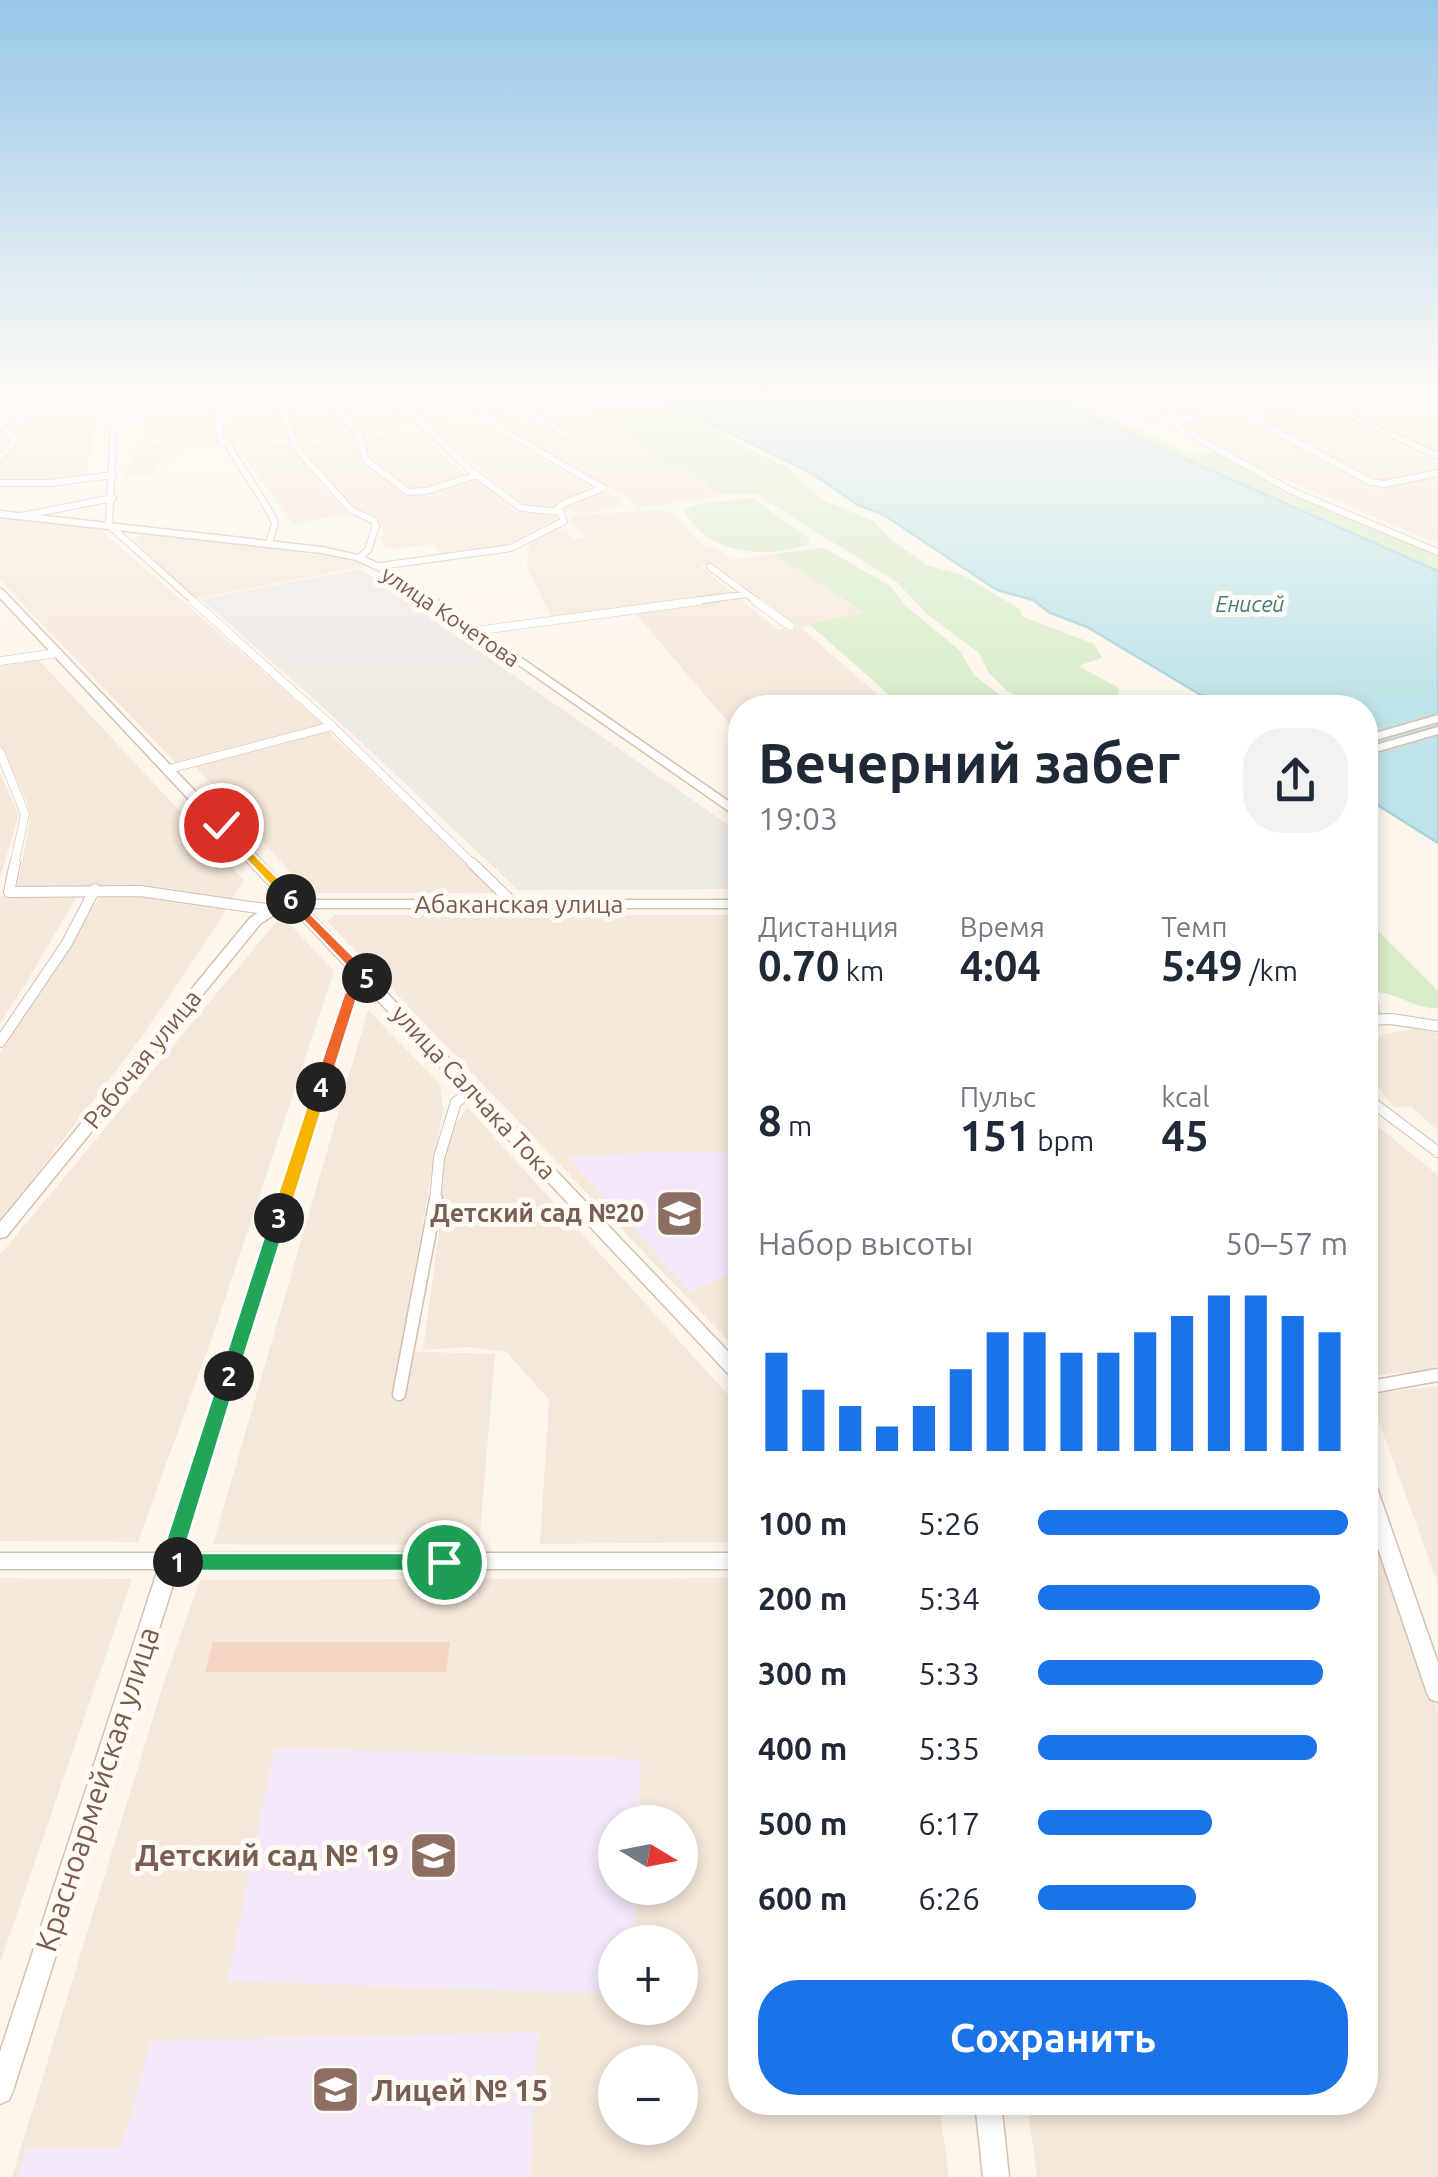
<!DOCTYPE html>
<html lang="ru">
<meta charset="utf-8">
<style>
:root{--surface:#fff;--page:#f2f2f3;--text:#1f2937;--muted:#747a83;--accent:#1a73e8}
body{margin:0;font-family:Ubuntu,sans-serif;background:var(--page);color:var(--text);height:100vh;display:flex;flex-direction:column;font-size:38px;white-space:nowrap}
*{box-sizing:border-box;margin:0}
p{font-size:32px;color:var(--muted)}
.icon{flex:none;width:55px;height:55px;fill:none;stroke:currentColor;stroke-width:2;stroke-linecap:round;stroke-linejoin:round}
.map{position:relative;flex:1;overflow:hidden}
.panel{position:absolute;left:728px;top:695px;width:650px;height:1420px;display:flex;flex-direction:column;background:var(--surface);border-radius:40px;box-shadow:0 5px 15px #0003}
.panel>*{flex:none}
.needle{width:65px;rotate:100deg}
.buttons{position:absolute;left:598px;top:1805px;display:grid;gap:20px}
.buttons a{display:grid;place-items:center;width:100px;height:100px;border-radius:50%;background:var(--surface);box-shadow:0 5px 15px #0003;font-size:50px}
.pin{position:absolute;display:grid;place-items:center;width:85px;height:85px;color:#fff;margin:-42px;border:5px solid #fff;border-radius:50%;box-shadow:0 2px 10px #0007}
.km{position:absolute;width:50px;height:50px;margin:-25px;border-radius:50%;background:#222;color:#fff;font-size:28px;line-height:50px;text-align:center}
.round{display:grid;place-items:center;flex:none;width:105px;height:105px;border-radius:40px;background:var(--page)}
.head{display:flex;align-items:center;justify-content:space-between;height:170px;padding:0 30px}
h1{font-size:55px;font-weight:700;line-height:75px}
.figures{display:grid;grid-template-columns:repeat(3,1fr);gap:15px;height:170px;padding:10px 30px}
.figures div{display:grid;align-content:center}
.figures b{font-size:42px;font-weight:700}
.figures small{font-size:28px;font-weight:400}
.figures p{font-size:28px}
.chart{height:280px;padding:20px 30px}
.chart p{display:flex;justify-content:space-between}
.chart svg{width:100%;height:180px;margin-top:10px;stroke:var(--accent);stroke-width:6}
.button{display:flex;gap:20px;margin-top:auto;padding:20px 30px}
.button a{flex:1;height:115px;border-radius:40px;background:var(--accent);color:#fff;font-size:40px;font-weight:700;line-height:115px;text-align:center}
ul{padding:0 30px;list-style:none;font-size:32px}
li{display:grid;grid-template-columns:160px 120px 1fr;align-items:center;height:75px}
li i{height:25px;border-radius:12px;background:var(--accent)}
.map>svg:first-child{display:block}
.residential{fill:#f5e8da;fill-rule:evenodd}
.industrial{fill:#efe9e4}
.education{fill:#f3e8fa}
.green{fill:#d8ecc9}
.water{fill:#bfe3e8;stroke:#a5d3da;stroke-width:2.5}
.building{fill:#f3d5c3}
.lines{fill:none;stroke-linecap:round;stroke-linejoin:round}
.street-far3-casing{stroke:#d1beb0;stroke-width:8}
.street-far2-casing{stroke:#d1beb0;stroke-width:9}
.street-far1-casing{stroke:#d1beb0;stroke-width:12}
.street-casing{stroke:#d1beb0;stroke-width:15}
.secondary-casing{stroke:#d6c0b0;stroke-width:3}
.street-far3{stroke:#fff;stroke-width:6}
.street-far2{stroke:#fff;stroke-width:8}
.street-far1{stroke:#fff;stroke-width:10}
.street{stroke:#fff;stroke-width:12}
.secondary{fill:#fff;fill-rule:evenodd}
.split-1{fill:#22a559;stroke:#fff;stroke-width:2.5}
.split-2{fill:#22a559;stroke:#fff;stroke-width:2.5}
.split-3{fill:#22a559;stroke:#fff;stroke-width:2.5}
.split-4{fill:#f5b400;stroke:#fff;stroke-width:2.5}
.split-5{fill:#f0652b;stroke:#fff;stroke-width:2.5}
.split-6{fill:#f0652b;stroke:#fff;stroke-width:2.5}
.split-7{fill:#f5b400;stroke:#fff;stroke-width:2.5}
.labels{text-anchor:middle;dominant-baseline:central;stroke-width:10;stroke-linejoin:round;paint-order:stroke}
.far-water-label{font-size:22px;font-style:italic;fill:#437c86;stroke:#fffaf3}
.far-street-label{font-size:22px;fill:#7a5c4d;stroke:#fffaf3}
.street-label{font-size:25px;fill:#7a5c4d;stroke:#fffaf3}
.education-label{font-size:25px;font-weight:bold;fill:#785e54;stroke:#fffaf3;text-anchor:end}
.near-street-label{font-size:30px;fill:#7a5c4d;stroke:#fffaf3}
.near-education-label{font-size:30px;font-weight:bold;fill:#785e54;stroke:#fffaf3;text-anchor:end}
</style>
<div class="map">
<svg width="1438" height="2177" viewBox="0 0 1438 2177">
<rect width="100%" height="100%" fill="#fdf6ec"/>
<path class="residential" d="M48 396H99L86 476 0 482V463L23 436 6 432 32 418 43 408Z
M141 396H211L214 442 177 443 162 442 161 435 142 437Z
M222 396H273L290 440 230 442Z
M280 396H317L356 435 301 442Z
M327 396H384L416 426 363 434Z
M460 396 483 418 430 425 402 403Z
M509 396H577L668 466 676 464 694 474 718 497 637 508 630 499 525 440 484 409 506 406 521 418 563 438 573 436Z
M1134 396H1206L1230 412 1173 419Z
M1377 396H1438V452L1337 404Z
M1310 405 1438 463V470L1376 483 1248 413Z
M1238 415 1376 489 1438 476V544L1263 470 1179 423Z
M479 422 595 490 621 498 622 505 586 513 528 508 429 428Z
M417 431 466 475 473 477 508 504 512 511 555 516 559 522 512 547 443 556 434 544 395 549 384 546 379 538 385 533 370 513 353 510 301 445Z
M289 444 318 482 347 514 293 524 238 448Z
M137 446 169 445 186 446 150 474 124 478Z
M662 510 670 511 706 548H715L732 560 773 554 866 614 800 627 892 707 740 708V736L634 612 740 599 778 630 798 626 714 563 700 566 732 592 552 618 527 568 530 542 545 532 564 529 575 539 586 538 569 522 573 515Z
M0 517 101 530 324 725 176 763 0 580Z
M142 534 345 558 368 565 195 599 134 540Z
M37 658 244 880 230 901 180 895 147 886 17 888 30 820 28 805 0 745V662Z
M328 731 497 893H309L195 766Z
M0 773 19 814 0 878Z
M80 891 26 983 0 1023V896Z
M103 892 230 905 138 1042 0 1222V1052Z
M335 915H740V1353L327 921Z
M287 921 334 971 214 1332 138 1542 0 1541V1255L276 922Z
M368 1010 440 1084 443 1110 400 1351 495 1354 479 1545 213 1544Z
M1420 1027 1438 1034V1131L1411 1106 1394 1107 1365 1071V1039Z
M467 1107 740 1408V1542L540 1544 549 1400 507 1352 468 1347 423 1350 441 1217V1180L449 1136Z
M1365 1116 1438 1175V1370L1365 1376Z
M1438 1386V1584L1369 1394Z
M1365 1499 1438 1712V2177H1037L1027 2103 1365 2102Z
M0 1578 132 1579 0 1963Z
M740 1578V2102L939 2103 949 2177H12L165 1679 200 1580ZM615 1822H680V1888H615ZM615 1942H680V2008H615ZM615 2062H680V2128H615Z"/>
<path class="industrial" d="M361 569 740 833V889L518 890 344 726 201 599Z"/>
<path class="education" d="M654 1152H740V1269L691 1292 568 1157Z
M275 1748 641 1759 638 1822H615V1888H636L634 1942H615V1994L228 1981Z
M538 2032 530 2177H18L26 2149H121L151 2041Z"/>
<path class="green" d="M577 396H655L714 425 723 437 787 467 820 499 873 521 890 539 927 565 963 575 1021 610V616L1094 644 1102 658 1078 666 1119 688 1118 700 1092 706 1035 707 1007 691 988 672 979 653 926 613 898 583 756 494 715 493C702 481 687 462 668 466Z
M1043 396H1065L1188 453H1218L1286 490 1438 556V571Z
M752 498 810 539 808 544C766 560 706 554 684 510L697 504Z
M824 548 890 586 905 605 960 651 974 675 1015 707H903L809 624 865 613 773 554Z
M1365 918 1438 991V1008C1416 1010 1400 994 1377 992L1381 1014H1365Z"/>
<path class="water" d="M655 396H1043L1438 571V843L1365 797V708L1221 707 1087 627 1050 613 1033 600 997 590 884 515 858 505 811 473Z"/>
<path class="building" d="M213 1642H450L446 1672H205Z"/>
<g class="lines">
<defs>
<path id="street-far3" d="M115 396 109 525 196 603
M217 396 220 442 228 444C242 472 262 494 275 523L269 543
M278 396 296 448 351 510 373 520 376 526 368 550 359 558
M323 396 360 436 365 459 408 492 426 491 477 475
M466 396 480 408
M507 396 512 403 566 434
M1070 396 1134 426 1171 424
M1123 396 1292 491 1438 552
M1211 396 1371 482 1384 484 1438 473
M395 400 425 396
M512 403 480 408 506 432 603 488 563 504 558 508 560 512
M1168 421 1316 401
M0 458 17 438 4 431 35 413
M0 483H50L113 475
M21 516 113 498
M380 566 511 548 564 521 560 512 521 508 474 473 391 396
M710 567 759 603
M680 603 747 594"/>
<path id="street-far2" d="M193 601 332 726 475 866
M755 601 790 626
M474 631 699 601
M0 661 58 653
M0 752 25 814 14 866
M169 769 332 726"/>
<path id="street-far1" d="M15 863 9 892 140 891 272 910
M472 863 514 904
M1365 1020 1391 1019 1438 1026
M0 1042 67 943 95 889
M1365 1097 1438 1152
M285 1201 351 994 368 979
M435 1201 439 1158 456 1102 473 1091"/>
<path id="street" d="M1365 1388 1438 1375
M399 1394 436 1199
M170 1562 286 1199"/>
<path id="secondary" d="M1302 396H1313L1438 453V459Z
M0 511 322 547 362 556 397 572 740 809V819L391 576 356 560 322 553 0 517Z
M0 589 3 590 299 900H740V908H306L740 1364V1381L734 1380 292 909 277 913 260 924 6 1237 0 1238V1222L250 918 267 907 286 903 0 598Z
M1438 715V722L1365 743V736Z
M1438 727V734L1365 755V748Z
M1365 1475 1372 1477 1375 1482 1438 1663V1702L1430 1699 1427 1693 1365 1510Z
M0 1553H740V1569H178L13 2091 9 2100 0 2104V2052L158 1569H0Z
M975 2102H1001L1009 2177H983Z"/>
</defs>
<use href="#street-far3" class="street-far3-casing"/>
<use href="#street-far2" class="street-far2-casing"/>
<use href="#street-far1" class="street-far1-casing"/>
<use href="#street" class="street-casing"/>
<use href="#secondary" class="secondary-casing"/>
<use href="#street-far3" class="street-far3"/>
<use href="#street-far2" class="street-far2"/>
<use href="#street-far1" class="street-far1"/>
<use href="#street" class="street"/>
<use href="#secondary" class="secondary"/>
</g>
<linearGradient id="sky" x2="0" y2="1"><stop stop-color="#97c7e8"/><stop offset="0.56" stop-color="#fefbf6"/><stop offset="1" stop-color="#fefbf6" stop-opacity="0"/></linearGradient>
<rect width="1438" height="701" fill="url(#sky)"/>
<path class="split-1" d="M178 1553H444L455 1562 444 1571H178L167 1562Z"/>
<path class="split-2" d="M229 1369 238 1376 183 1555 189 1562 186 1568 170 1571 159 1562 219 1376Z"/>
<path class="split-3" d="M279 1213 288 1218 238 1376 229 1383 222 1381 219 1376 270 1218Z"/>
<path class="split-4" d="M321 1082 329 1087 288 1218 279 1224 273 1222 270 1218 313 1087Z"/>
<path class="split-5" d="M362 975 375 978 358 995 329 1087 316 1091 313 1087 344 994Z"/>
<path class="split-6" d="M291 894 372 975V982H362L286 902 284 899Z"/>
<path class="split-7" d="M221 821 296 896V902H286L217 828V822Z"/>
<defs>
<symbol id="school-square" viewBox="-11 -11 22 22"><rect x="-9" y="-9" width="18" height="18" rx="4" fill="#8d6e63" stroke="#fffaf3"/><path d="M0-5L7-2L0 1L-7-2ZM-4 1L0 2.5L4 1V4Q0 6-4 4Z" fill="#fff"/></symbol>
</defs>
<g fill-rule="evenodd">
<use href="#school-square" x="652" y="1186" width="55" height="55"/>
<use href="#school-square" x="406" y="1828" width="55" height="55"/>
<use href="#school-square" x="308" y="2062" width="55" height="55"/>
</g>
<g class="labels">
<g class="far-water-label">
<text x="1250" y="603">Енисей</text>
</g>
<g class="far-street-label">
<text transform="translate(451 616) rotate(34)">улица Кочетова</text>
</g>
<g class="street-label">
<text x="519" y="904">Абаканская улица</text>
<text transform="translate(142 1059) rotate(-51)">Рабочая улица</text>
<text transform="translate(474 1092) rotate(47)">улица Салчака Тока</text>
</g>
<g class="education-label">
<text x="644" y="1213">Детский сад №20</text>
</g>
<g class="near-street-label">
<text transform="translate(97 1789) rotate(-72)">Красноармейская улица</text>
</g>
<g class="near-education-label">
<text x="399" y="1855">Детский сад № 19</text>
<text x="371" y="2090" text-anchor="start">Лицей № 15</text>
</g>
</g>
</svg>
<div class="buttons">
<a><svg class="needle" viewBox="-14 -14 28 28"><path d="M0-13l5 13h-10z" fill="#e53935"/><path d="M0 13l5-13h-10z" fill="#747a83"/></svg></a>
<a>+</a>
<a>−</a>
</div>
<div class="pin" style="left:444px;top:1562px;background:#1e9e55"><svg class="icon" aria-label="arrive" viewBox="0 0 24 24"><path d="M6 21V4h12l-3 4 3 4H6"/></svg></div>
<div class="pin" style="left:221px;top:825px;background:#d93025"><svg class="icon" aria-label="check" viewBox="0 0 24 24"><path d="M5 12l5 5 9-10"/></svg></div>
<b class="km" style="left:178px;top:1562px">1</b>
<b class="km" style="left:229px;top:1376px">2</b>
<b class="km" style="left:279px;top:1218px">3</b>
<b class="km" style="left:321px;top:1087px">4</b>
<b class="km" style="left:367px;top:978px">5</b>
<b class="km" style="left:291px;top:899px">6</b>
<section class="panel">
<div class="head"><div><h1>Вечерний забег</h1><p>19:03</p></div><a class="round"><svg class="icon" aria-label="share" viewBox="0 0 24 24"><path d="M12 15V3M7 8l5-5 5 5M5 13v7h14v-7"/></svg></a></div>
<div class="figures">
<div><p>Дистанция</p><b>0.70<small> km</small></b></div>
<div><p>Время</p><b>4:04</b></div>
<div><p>Темп</p><b>5:49<small> /km</small></b></div>
</div>
<div class="figures">
<div><b>8<small> m</small></b></div>
<div><p>Пульс</p><b>151<small> bpm</small></b></div>
<div><p>kcal</p><b>45</b></div>
</div>
<div class="chart"><p><span>Набор высоты</span>50–57 m</p>
<svg viewBox="0 0 160 44" preserveAspectRatio="none"><path d="M5 44V20M15 44V29M25 44V33M35 44V38M45 44V33M55 44V24M65 44V15M75 44V15M85 44V20M95 44V20M105 44V15M115 44V11M125 44V6M135 44V6M145 44V11M155 44V15"/></svg>
</div>
<ul>
<li><b>100 m</b>5:26<i style="width:100%"></i></li>
<li><b>200 m</b>5:34<i style="width:91%"></i></li>
<li><b>300 m</b>5:33<i style="width:92%"></i></li>
<li><b>400 m</b>5:35<i style="width:90%"></i></li>
<li><b>500 m</b>6:17<i style="width:56%"></i></li>
<li><b>600 m</b>6:26<i style="width:51%"></i></li>
</ul>
<div class="button"><a>Сохранить</a></div>
</section>
</div>
